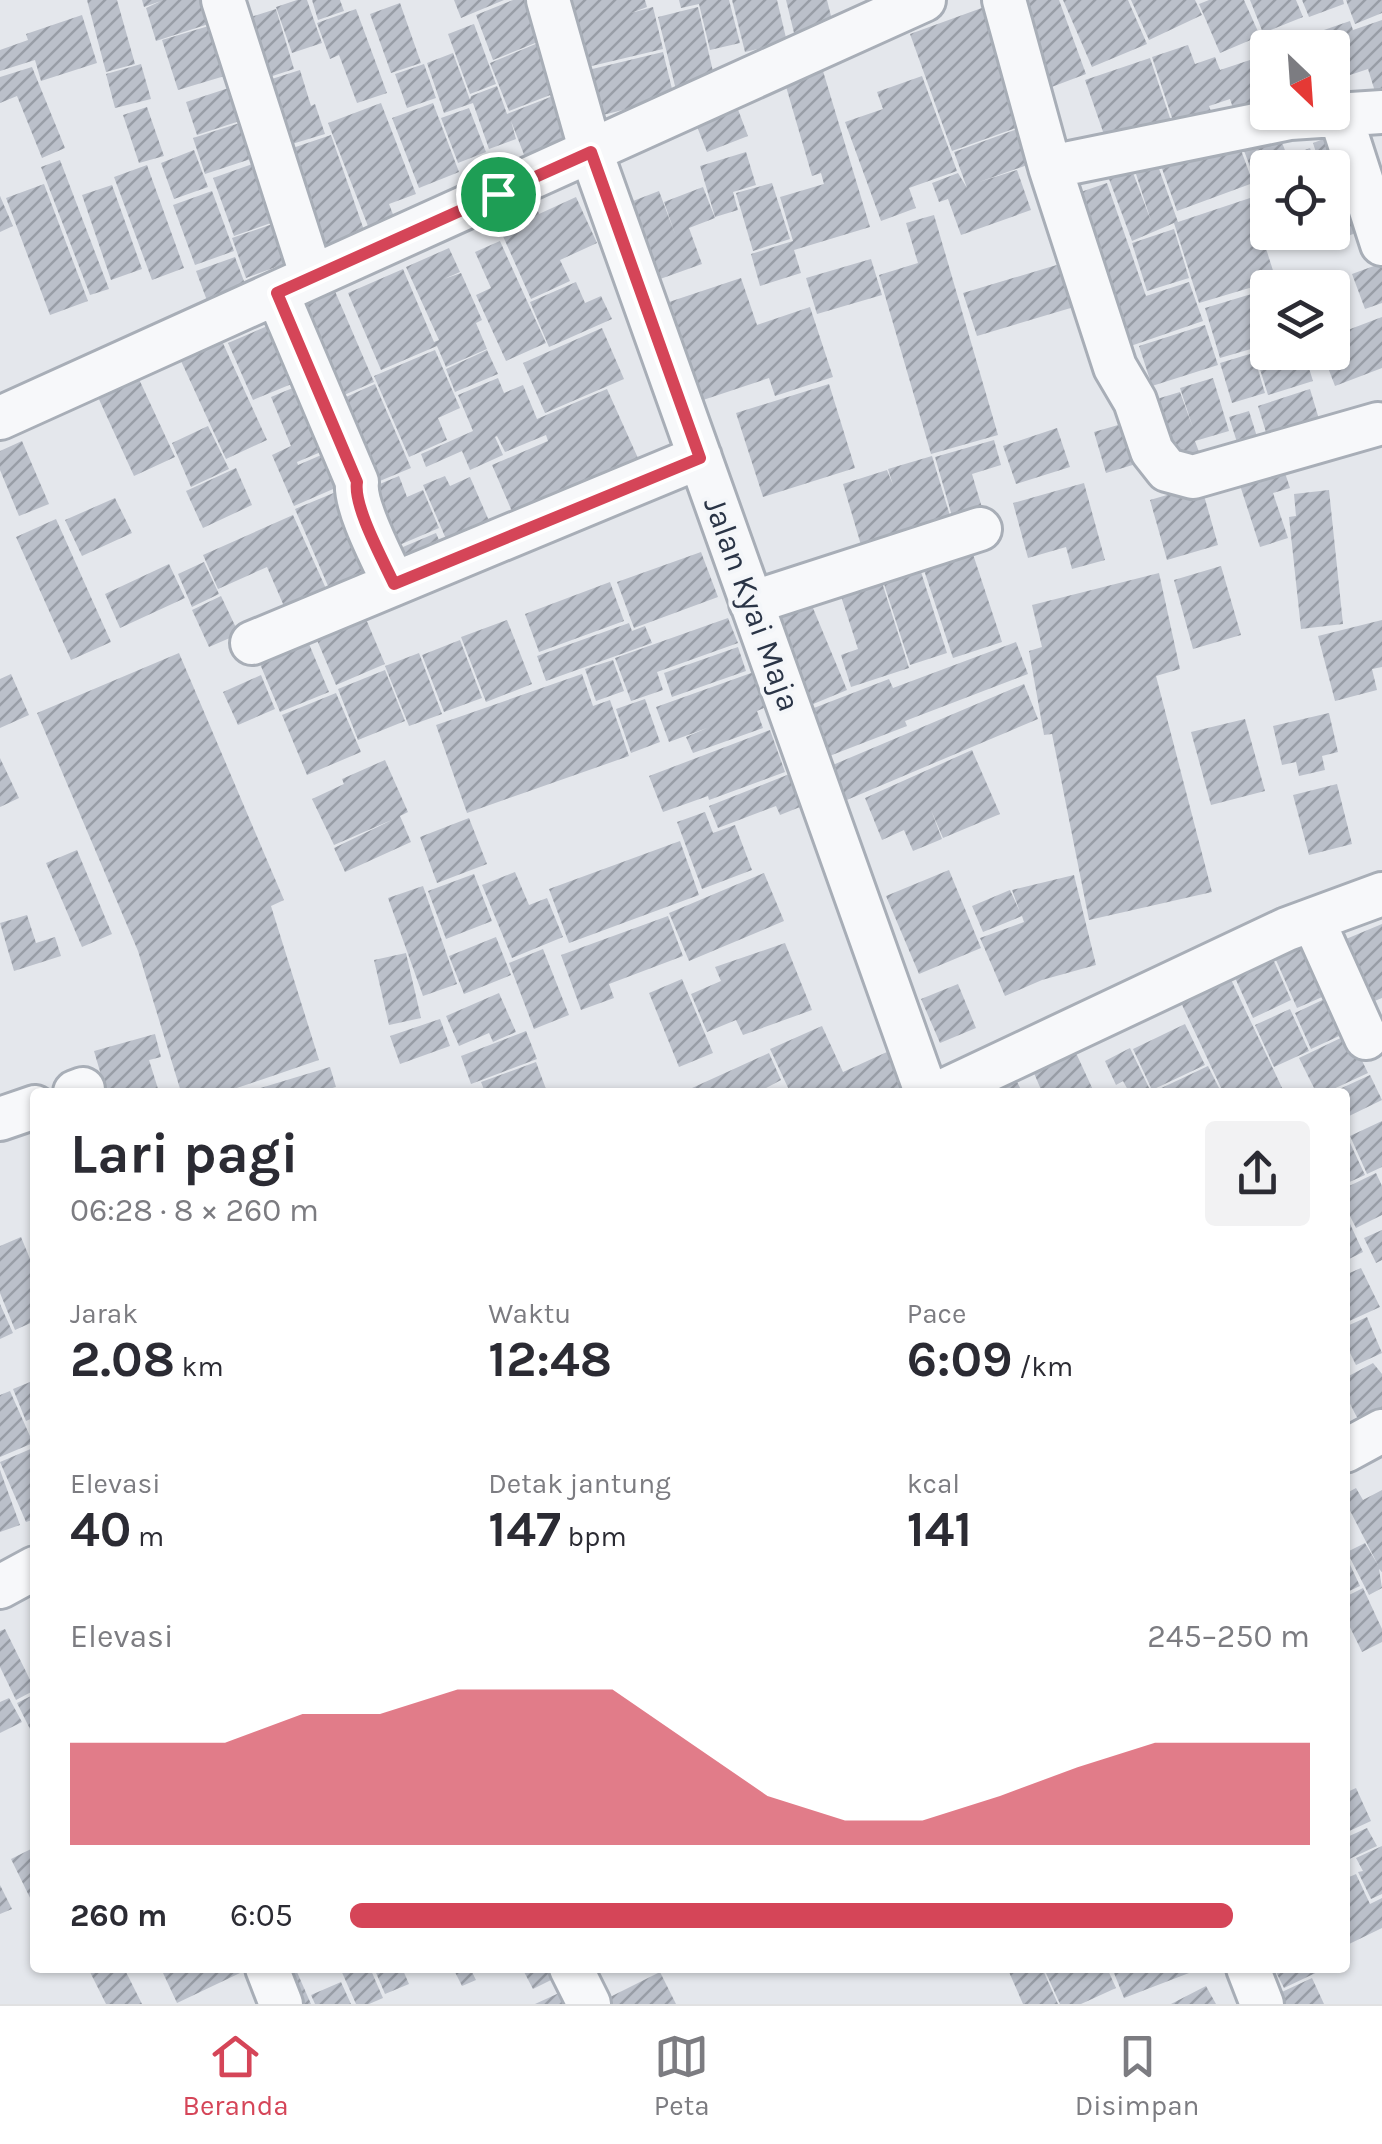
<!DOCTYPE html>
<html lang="id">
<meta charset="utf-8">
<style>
:root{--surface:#fff;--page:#f2f2f3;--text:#2b2b33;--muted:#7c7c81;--line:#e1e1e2;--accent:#d54558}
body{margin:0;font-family:Karla,sans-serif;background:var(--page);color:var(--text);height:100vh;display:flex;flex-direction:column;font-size:38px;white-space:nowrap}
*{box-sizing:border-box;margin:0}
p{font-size:32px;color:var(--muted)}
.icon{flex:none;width:55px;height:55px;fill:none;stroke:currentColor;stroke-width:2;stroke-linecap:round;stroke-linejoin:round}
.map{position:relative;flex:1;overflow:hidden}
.side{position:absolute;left:30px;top:1088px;width:1320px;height:885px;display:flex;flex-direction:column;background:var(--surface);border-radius:10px;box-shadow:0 2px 8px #0004}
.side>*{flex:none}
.needle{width:65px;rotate:155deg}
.buttons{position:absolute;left:1250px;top:30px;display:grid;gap:20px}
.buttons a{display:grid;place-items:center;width:100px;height:100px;border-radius:10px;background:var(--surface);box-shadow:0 2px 8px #0004;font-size:50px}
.pin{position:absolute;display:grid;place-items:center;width:85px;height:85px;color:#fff;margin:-42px;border:5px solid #fff;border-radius:50%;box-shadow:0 2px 10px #0007}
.round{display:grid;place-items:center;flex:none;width:105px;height:105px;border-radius:10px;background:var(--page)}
.overview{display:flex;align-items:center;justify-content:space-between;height:170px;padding:0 40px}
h1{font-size:55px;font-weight:700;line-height:75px}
.metrics{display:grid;grid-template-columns:repeat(3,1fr);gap:15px;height:170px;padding:10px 40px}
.metrics div{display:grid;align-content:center}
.metrics b{font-size:50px;font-weight:700}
.metrics small{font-size:28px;font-weight:400}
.metrics p{font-size:28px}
.chart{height:280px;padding:20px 40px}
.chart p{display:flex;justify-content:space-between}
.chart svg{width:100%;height:180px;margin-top:10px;fill:var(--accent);opacity:.7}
ul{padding:0 40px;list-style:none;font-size:32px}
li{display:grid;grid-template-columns:160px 120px 1fr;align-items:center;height:75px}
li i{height:25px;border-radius:12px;background:var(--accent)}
.tabs{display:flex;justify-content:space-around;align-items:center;height:140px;border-top:2px solid var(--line);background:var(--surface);font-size:28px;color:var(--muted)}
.tabs a{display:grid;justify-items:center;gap:5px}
.tabs .on{color:var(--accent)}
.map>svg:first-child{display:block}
.building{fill:url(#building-hatch)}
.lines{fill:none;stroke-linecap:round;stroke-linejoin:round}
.minor-casing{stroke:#a8aeb7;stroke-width:48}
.minor{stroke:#f7f8fa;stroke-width:42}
.route-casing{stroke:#fff;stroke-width:20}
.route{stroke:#d54558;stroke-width:12}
.labels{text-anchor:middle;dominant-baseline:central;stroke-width:8;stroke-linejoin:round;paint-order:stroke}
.street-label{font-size:32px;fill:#2a3446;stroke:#f4f6f9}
</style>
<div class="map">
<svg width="1382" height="2004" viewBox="0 0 1382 2004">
<defs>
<pattern id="building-hatch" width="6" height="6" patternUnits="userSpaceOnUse" patternTransform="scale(2.5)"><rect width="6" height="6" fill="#bbc0ca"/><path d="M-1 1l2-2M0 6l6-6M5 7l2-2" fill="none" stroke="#989da6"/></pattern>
</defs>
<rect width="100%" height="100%" fill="#e4e7ec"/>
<path class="building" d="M87 0H117L135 64 106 72Z
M142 0H217L224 19 156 41 146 8 161 1 144 7Z
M297 0H307L322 43 292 53 276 7Z
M312 0H340L344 11 318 20Z
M454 0H504L461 18Z
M513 0H529L545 39 493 60 476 15Z
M553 0H645L647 7 631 13 653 7 663 49 579 69Z
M679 0H729L740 43 710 50 699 4 681 8Z
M732 0H777L787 42 745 52Z
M786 0H827L834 28 795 37Z
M1007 0H1059L1086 74 1041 91Z
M1063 0H1128L1147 44 1092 67Z
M1131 0H1195L1202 15 1149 40Z
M1209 0H1244L1260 36 1220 53 1199 4Z
M1250 0H1296L1303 17 1263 33Z
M1302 0H1343L1344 4 1309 17Z
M1346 0H1382V13L1355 24Z
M400 3 421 63 391 73 370 14Z
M990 5 1033 122 952 151 910 34Z
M698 7 715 80 676 90 658 17Z
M276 9 294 69 254 82 235 22Z
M356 9 387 93 357 103 339 55 330 59 317 23Z
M82 15 97 63 41 81 35 60 0 71V50L28 40 26 34Z
M1382 20V96L1377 98 1368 69 1332 81V48H1298L1295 40 1350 21 1353 30Z
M222 22 238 72 178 90 162 40Z
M474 24 496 84 470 94 448 34Z
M538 43 558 92 509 111 490 63Z
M1188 45 1195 64 1215 57 1220 70 1256 58 1255 52 1268 48V113L1238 123 1230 99 1209 106 1212 114 1175 127 1152 57Z
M663 52 674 97 595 117 584 71Z
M453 53 470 100 471 96 497 86 507 114 553 96 574 147 528 165 511 121 516 139 489 149 473 103 444 113 427 63Z
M1150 58 1172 124 1108 146 1085 80Z
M141 64 151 99 115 108 106 74Z
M424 64 436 98 407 108 395 74Z
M32 67 65 148 42 158 17 96 0 103V77Z
M300 70 311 106 315 104 325 134 272 150 256 84Z
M823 71 870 227 794 250 801 273 760 286 751 254 793 241 780 197 824 184 821 173 812 176 785 83Z
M922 76 957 171 909 188 916 208 881 221 845 122 883 109 877 92Z
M241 84 252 117 197 135 186 102Z
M381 103 416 194 389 204 399 230 373 239 328 123Z
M433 103 459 172 419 188 392 118Z
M147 107 164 156 139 163 123 115Z
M737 107 748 136 707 152 696 124Z
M469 108 486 152 458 163 441 118Z
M252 119 263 155 205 174 193 138Z
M1023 127 1036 162 979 182 1017 170 1031 210 961 235 948 199 939 202 932 183 958 173 967 188 954 152Z
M1342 132 1364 193 1334 203 1332 168H1321L1313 143Z
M331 135 365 233 310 253 275 154Z
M1279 135 1292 168H1268V185L1258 188 1243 148Z
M1237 139 1253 183 1177 211 1160 163Z
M1310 148 1317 168H1294L1290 156Z
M194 150 208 187 174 199 161 163Z
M746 152 756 185 733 192 738 210 715 217 700 166Z
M267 159 285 218 234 236 213 178Z
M60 160 109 289 90 295 41 167Z
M147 165 184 268 152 280 114 177Z
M1158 166 1178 222 1250 198 1276 280 1199 303 1174 223 1132 241 1109 179 1132 170 1151 221 1136 174Z
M772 183 790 239 753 251 736 193Z
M1107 183 1146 296 1189 282 1203 321 1119 350 1066 197Z
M44 184 88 301 50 315 6 198Z
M112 185 142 269 111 280 82 195Z
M703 187 715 218 689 228 702 264 649 283 620 206 659 191 675 234 664 202Z
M212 191 234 251 195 265 173 205Z
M0 196 13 226 0 232Z
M576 197 597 243 560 260 570 281 531 299 498 225 537 208 539 214Z
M1362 197 1373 227 1322 245 1317 232H1332V209Z
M934 215 998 435 931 454 879 275 918 263 906 223Z
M284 220 298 259 246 278 232 238Z
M1174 229 1189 278 1147 291 1132 243Z
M500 241 546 343 506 361 476 295 491 288 475 252Z
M449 248 460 272 444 279 461 273 482 320 476 323 487 349 446 367 437 346 381 370 348 293 403 269 434 342 439 340 406 267Z
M235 257 248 292 209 306 196 271Z
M871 259 882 295 817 314 806 278Z
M1382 263V303L1365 309 1352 274Z
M1060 264 1074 307 977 336 963 293Z
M741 278 757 325 810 307 833 377 775 396 769 378 691 404 654 307Z
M576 282 585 303 601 296 612 319 549 347 530 302Z
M334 289 374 382 328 402 288 309Z
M1268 289V344L1220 358 1205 308Z
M1382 317V368L1335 386 1322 352H1332V336Z
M286 318 311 376 253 400 228 343Z
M1205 325 1218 365 1152 386 1139 346Z
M602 328 624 379 545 413 523 363Z
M222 341 267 440 226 459 181 361Z
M1268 347V352H1304L1313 381 1268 395 1254 350Z
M435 350 460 408 438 418 447 440 409 457 374 376Z
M487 350 498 374 455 392 446 369Z
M1253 353 1265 393 1232 403 1220 363Z
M138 377 175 457 134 476 97 395Z
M498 378 504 393 523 385 537 419 607 389 646 476 520 530 492 465 548 441 546 435 505 452 497 436 495 437 503 455 470 470 462 451 426 467 421 454 473 431 458 395Z
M1213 378 1229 431 1195 441 1199 452 1175 459 1140 404 1180 392 1193 428 1180 388Z
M312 380 340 444 297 462 298 465 340 447 354 480 294 506 272 455 291 446 271 397Z
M375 384 411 468 363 488 328 405Z
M829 384 855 468 763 497 736 413Z
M1310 389 1324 436 1272 452 1258 406Z
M1249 411 1262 453 1242 458 1229 417Z
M1125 423 1136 464 1106 473 1094 432Z
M208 426 229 469 191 487 172 443Z
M1057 428 1070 467 1016 484 1003 446Z
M994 440 1001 465 972 474 986 521 956 530 935 457Z
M22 441 49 504 19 516 0 470V451Z
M932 456 954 529 866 562 843 484 887 470 893 485 888 469Z
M1280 458 1290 488 1273 493 1288 538 1260 547 1236 473Z
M236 468 252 505 203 528 186 491Z
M399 476 407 497 423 490 439 528 383 552 358 493Z
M445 476 450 486 470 477 493 530 452 553 423 485Z
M1084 483 1105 560 1072 569 1066 547 1028 558 1013 503Z
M1201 485 1218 545 1167 560 1150 500Z
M348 487 383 580 334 600 295 509Z
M1329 490 1343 624 1301 629 1289 517 1296 516 1294 494Z
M115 498 132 533 82 556 65 520Z
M293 515 332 602 290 620 267 567 218 589 203 555Z
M56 519 111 642 71 660 16 537Z
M436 533 447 559 395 581 384 555Z
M967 536 1002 642 953 658 918 552Z
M701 552 718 597 634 628 617 582Z
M204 562 219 594 192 607 178 574Z
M169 564 185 598 120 628 105 594Z
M1221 566 1241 635 1193 649 1174 580Z
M921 572 947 653 910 665 884 584Z
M879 573 909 668 851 687 841 655 858 649 838 587Z
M1159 573 1180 669 1156 676 1212 892 1089 920 1052 734 1044 735 1029 651 1042 647 1032 605Z
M610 582 624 621 539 652 525 614Z
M221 596 239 634 209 647 192 610Z
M808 596 847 690 806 707 771 611Z
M360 605 385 664 336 685 311 626Z
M728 618 738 643 657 672 663 690 631 701 615 658Z
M507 620 532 684 486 702 461 637Z
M1382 620V667L1372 669 1377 690 1335 701 1318 636Z
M629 623 632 631 645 626 652 643 546 681 537 656Z
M302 627 329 692 280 712 253 647Z
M460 640 482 698 444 712 422 655Z
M1016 642 1028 674 905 721 907 726 819 760 801 713 889 679 893 688Z
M738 647 746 671 672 697 664 673Z
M179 653 284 900 271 906 319 1060 225 1092H181L138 951 37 713Z
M419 653 442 714 409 726 385 666Z
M613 660 624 691 596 701 585 669Z
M385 670 405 721 358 740 338 689Z
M754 672 766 707 757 711 763 728 693 753 686 737 707 728 669 742 656 707Z
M11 674 29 715 0 728V679Z
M582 674 593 706 610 700 629 756 467 813 436 725Z
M261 675 275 709 238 725 223 692Z
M1024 684 1038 719 842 802 828 767Z
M336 693 361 752 307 775 282 715Z
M645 699 660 742 631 753 616 709Z
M1329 713 1338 752 1322 756 1325 770 1299 776 1296 762 1282 765 1273 726Z
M1245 719 1265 791 1211 805 1191 732Z
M770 730 785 772 709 800 708 796 663 812 649 776Z
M972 750 1000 814 943 838 931 810 942 839 913 851 904 830 882 840 865 798Z
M0 758 19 798 0 807Z
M385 760 408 812 400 816 411 842 345 872 334 848 394 819 334 845 312 799 344 784 342 779Z
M792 773 805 805 780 815 776 806 718 828 709 806Z
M1337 784 1352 844 1309 855 1293 795Z
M705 812 713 833 735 825 752 870 702 889 677 822Z
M469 818 487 864 437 883 420 837Z
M680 841 699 895 569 943 549 889Z
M77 850 112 934 82 947 46 863Z
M949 870 981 948 919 974 886 896Z
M515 872 529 905 547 898 563 937 512 958 482 885Z
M764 873 784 921 689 961 669 913Z
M474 874 492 921 446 939 428 891Z
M1074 875 1096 965 1042 980 1005 996 980 938 1024 922 1022 916 983 932 972 906 1010 890 1020 912 1012 890Z
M423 886 457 984 423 996 388 898Z
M27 915 36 943 55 937 61 956 14 971 0 923Z
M668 916 683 956 609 984 614 998 581 1010 561 955Z
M1382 924V998L1372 1002 1346 939Z
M1308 927 1336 991 1297 1008 1269 944Z
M496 937 511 975 464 994 449 956Z
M785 943 812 1010 743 1035 736 1020 707 1032 691 994 721 981 715 967Z
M1267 945 1291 1000 1253 1018 1228 962Z
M543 949 569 1015 534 1029 509 963Z
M406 953 421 1018 389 1025 374 960Z
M1226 969 1284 1092H1223L1176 992Z
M682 979 713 1053 679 1067 649 993Z
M958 984 976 1028 940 1043 921 999Z
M499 993 516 1032 493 1042 489 1033 459 1046 446 1016Z
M1333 995 1350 1031 1311 1049 1295 1013Z
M1290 1009 1309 1051 1274 1067 1255 1025Z
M440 1019 450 1046 400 1064 390 1036Z
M1185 1024 1205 1065 1152 1090 1133 1049Z
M822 1026 843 1072 887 1052 906 1092H790L770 1049Z
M526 1031 537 1059 471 1084 461 1056Z
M155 1034 161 1057 149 1060 159 1092H106L94 1051Z
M1349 1034 1368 1073 1327 1092H1316L1299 1058Z
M1070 1040 1094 1092H1042L1028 1059Z
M1130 1048 1151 1092H1129L1123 1081 1116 1085 1105 1061Z
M769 1053 781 1080 759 1092H694L692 1088Z
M536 1062 546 1089 542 1092H485L481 1082Z
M1208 1066 1221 1092H1153Z
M330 1067 336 1087 318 1092H247Z
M1011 1069 1022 1092H960Z
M1370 1075 1382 1100 1345 1118V1092H1333Z
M1382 1121V1167L1367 1174 1350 1136Z
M1345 1132 1365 1175 1345 1184Z
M1376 1173 1382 1186V1215L1356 1228 1345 1206V1188Z
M1345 1213 1363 1252 1345 1261Z
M1382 1230V1260L1376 1263 1364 1238Z
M21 1237 35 1271V1321L15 1330 0 1293V1246Z
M1361 1268 1380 1307 1345 1323V1275Z
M0 1304 13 1333 0 1339Z
M1367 1317 1382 1353 1356 1365 1345 1343V1327Z
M1373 1363 1382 1374V1421L1364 1431 1345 1394V1378Z
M35 1380V1417L26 1421 13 1389Z
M10 1391 33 1443 0 1457V1395Z
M33 1448 35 1519 26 1522 0 1462Z
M0 1470 20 1525 0 1532Z
M1356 1488 1363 1500 1382 1490V1572L1379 1569 1382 1588 1369 1595 1347 1552 1365 1543 1378 1565 1345 1501V1494Z
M1345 1554 1360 1586 1345 1593Z
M1363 1588 1382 1629V1642L1362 1652 1345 1617V1597Z
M5 1629 35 1690 16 1700 0 1667V1631Z
M35 1694V1739L17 1703Z
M9 1698 22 1722 0 1733V1702Z
M1356 1788 1371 1821 1345 1833V1793Z
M1367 1828 1377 1846 1345 1861V1838Z
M1382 1846V1894L1371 1899 1358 1872 1363 1871 1356 1858Z
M33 1848 35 1853V1908L11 1859Z
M1356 1874 1370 1904 1382 1898V1928L1345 1946V1879Z
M0 1885 12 1909 0 1914Z
M88 1968H124L142 2004H106Z
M175 1968H238L240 1973 177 2003 163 1973Z
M340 1968H370L383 1998 369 2004H356Z
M374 1968H402L409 1984 385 1994Z
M453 1968H470L476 1980 462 1986Z
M522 1968H552L557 1977 533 1989Z
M1019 1968H1042L1058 2004H1023L1009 1972Z
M1060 1968H1107L1116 1988 1081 2004H1060L1046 1973Z
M1112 1968H1202L1124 1998Z
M1274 1968H1326L1284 1988Z
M297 1972 311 2004H287L277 1980Z
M660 1972 676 2004H604L602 2001Z
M1312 1978 1324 2004H1275L1271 1997Z
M341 1982 351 2004H315L311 1995Z
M1206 1986 1216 2004H1171Z
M570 1988 578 2004H535Z"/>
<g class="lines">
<defs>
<path id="minor" d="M223 0 312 277
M548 0 591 152 926 1092
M1004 0 1050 167 1115 367 1135 401 1152 451 1167 470 1193 477 1378 424
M1340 114 1382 244
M1050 167 1290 118 1382 112
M277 293 357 482C354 506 383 560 394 584L700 457
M0 418 924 0
M751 603 980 529
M252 643 394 584
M1313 920 1366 1038
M75 1092 83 1089
M941 1092 1287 929 1382 894
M0 1119 35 1107
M1345 1451 1382 1431
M0 1587 35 1568
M267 1968 281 2004
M571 1968 589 2004
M1248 1968 1262 2004"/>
</defs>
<use href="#minor" class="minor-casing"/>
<use href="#minor" class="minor"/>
</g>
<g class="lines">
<defs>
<path id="route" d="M591 152 700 458 394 584C383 560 353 506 357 482L277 293Z"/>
</defs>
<use href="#route" class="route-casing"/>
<use href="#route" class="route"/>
</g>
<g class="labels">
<g class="street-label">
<text transform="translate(752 604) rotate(70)">Jalan Kyai Maja</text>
</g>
</g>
</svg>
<div class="buttons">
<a><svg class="needle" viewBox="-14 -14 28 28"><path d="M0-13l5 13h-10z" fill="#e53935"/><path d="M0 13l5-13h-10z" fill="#7c7c81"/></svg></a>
<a><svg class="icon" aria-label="locate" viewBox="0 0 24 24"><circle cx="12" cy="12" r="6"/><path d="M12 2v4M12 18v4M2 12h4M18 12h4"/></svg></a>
<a><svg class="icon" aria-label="layers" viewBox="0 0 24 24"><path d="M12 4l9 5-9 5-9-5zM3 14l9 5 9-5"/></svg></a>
</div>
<div class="pin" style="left:498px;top:194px;background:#1e9e55"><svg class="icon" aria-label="arrive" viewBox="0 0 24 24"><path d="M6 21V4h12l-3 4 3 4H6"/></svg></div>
<section class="side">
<div class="overview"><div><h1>Lari pagi</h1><p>06:28 · 8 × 260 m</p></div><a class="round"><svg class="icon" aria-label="share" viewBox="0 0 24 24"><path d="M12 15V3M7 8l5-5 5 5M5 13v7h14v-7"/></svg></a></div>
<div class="metrics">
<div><p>Jarak</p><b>2.08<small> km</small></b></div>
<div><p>Waktu</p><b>12:48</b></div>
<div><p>Pace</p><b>6:09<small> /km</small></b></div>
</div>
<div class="metrics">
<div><p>Elevasi</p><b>40<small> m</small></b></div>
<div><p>Detak jantung</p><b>147<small> bpm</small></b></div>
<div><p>kcal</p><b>141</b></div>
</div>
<div class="chart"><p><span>Elevasi</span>245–250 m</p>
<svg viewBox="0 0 160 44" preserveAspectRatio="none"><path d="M0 44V19L10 19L20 19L30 12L40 12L50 6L60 6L70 6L80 19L90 32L100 38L110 38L120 32L130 25L140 19L150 19L160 19V44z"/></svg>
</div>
<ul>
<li><b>260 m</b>6:05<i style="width:92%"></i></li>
</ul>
</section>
</div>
<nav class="tabs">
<a class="on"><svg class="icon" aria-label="home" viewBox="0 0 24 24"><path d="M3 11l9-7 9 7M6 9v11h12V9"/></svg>Beranda</a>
<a><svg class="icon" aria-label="map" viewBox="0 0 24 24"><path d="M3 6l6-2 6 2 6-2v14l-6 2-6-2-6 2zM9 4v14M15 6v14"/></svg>Peta</a>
<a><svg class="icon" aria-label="saved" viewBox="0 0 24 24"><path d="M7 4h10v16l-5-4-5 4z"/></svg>Disimpan</a>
</nav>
